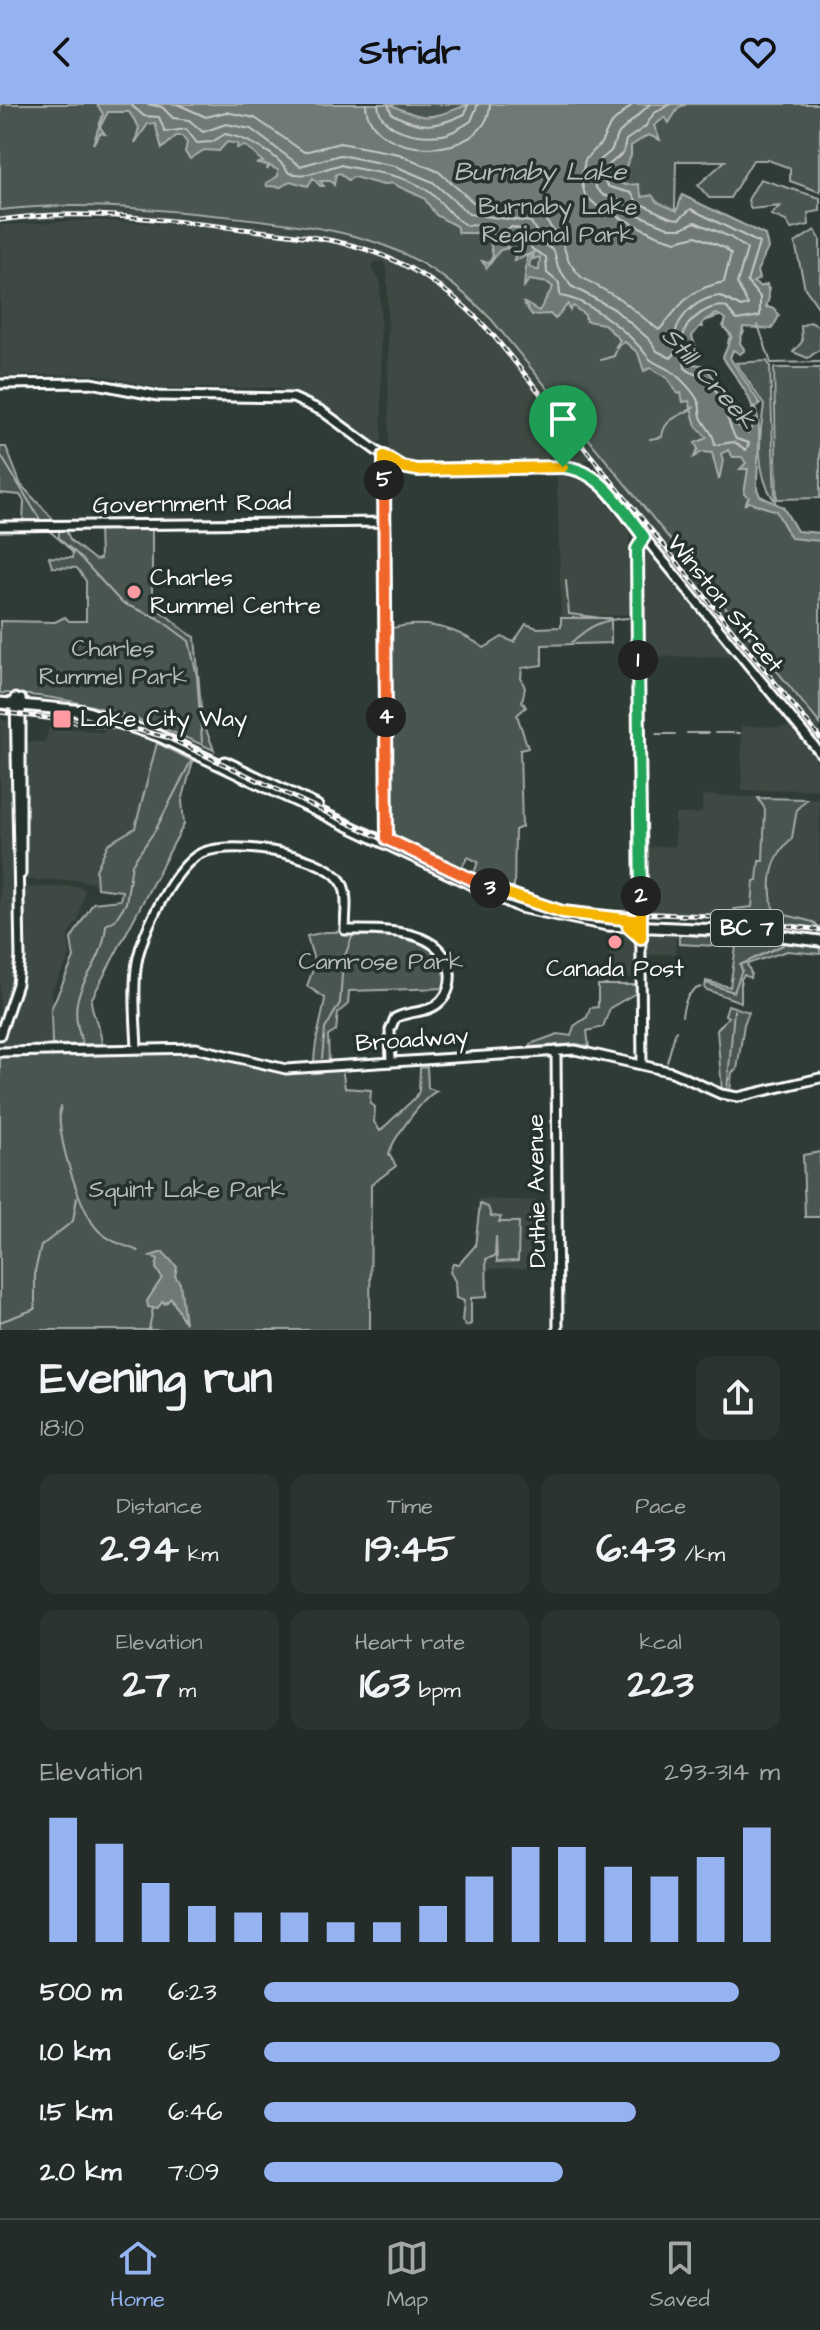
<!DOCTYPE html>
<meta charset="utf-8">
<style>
:root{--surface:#232c28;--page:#2b3430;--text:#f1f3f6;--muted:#a3a7a8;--line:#404845;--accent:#95b2f1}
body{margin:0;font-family:"Architects Daughter",sans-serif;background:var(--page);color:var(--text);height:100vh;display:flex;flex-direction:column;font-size:30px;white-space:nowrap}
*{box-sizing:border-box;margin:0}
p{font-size:26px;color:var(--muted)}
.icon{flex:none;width:44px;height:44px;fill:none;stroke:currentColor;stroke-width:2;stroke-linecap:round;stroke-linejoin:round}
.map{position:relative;height:1226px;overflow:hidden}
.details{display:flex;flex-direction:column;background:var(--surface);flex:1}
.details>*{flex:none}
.pin{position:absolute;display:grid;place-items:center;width:68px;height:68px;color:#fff;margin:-82px -34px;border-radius:50% 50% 50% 0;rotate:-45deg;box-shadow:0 0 8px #0007}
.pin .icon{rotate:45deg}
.km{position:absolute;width:40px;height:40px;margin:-20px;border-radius:50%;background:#222;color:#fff;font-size:22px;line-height:40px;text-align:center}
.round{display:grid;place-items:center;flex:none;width:84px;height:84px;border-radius:16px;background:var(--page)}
.head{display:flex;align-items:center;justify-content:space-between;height:136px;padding:0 40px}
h1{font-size:44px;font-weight:700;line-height:60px}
.figures{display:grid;grid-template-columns:repeat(3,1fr);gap:12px;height:136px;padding:8px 40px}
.figures div{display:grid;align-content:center;border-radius:16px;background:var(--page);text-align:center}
.figures b{font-size:40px;font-weight:700}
.figures small{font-size:22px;font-weight:400}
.figures p{font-size:22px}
.chart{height:224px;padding:16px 40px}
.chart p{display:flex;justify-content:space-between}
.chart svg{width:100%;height:144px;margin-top:8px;stroke:var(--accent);stroke-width:6}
ul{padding:0 40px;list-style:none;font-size:26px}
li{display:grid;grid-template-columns:128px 96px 1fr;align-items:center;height:60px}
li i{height:20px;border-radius:10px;background:var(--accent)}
header{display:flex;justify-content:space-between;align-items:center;height:104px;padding:0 40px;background:var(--accent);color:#111;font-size:36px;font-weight:700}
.tab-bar{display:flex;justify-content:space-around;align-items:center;height:112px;border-top:2px solid var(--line);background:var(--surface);font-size:22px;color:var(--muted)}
.tab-bar a{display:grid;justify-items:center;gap:4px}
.tab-bar .on{color:var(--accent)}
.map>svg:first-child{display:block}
.built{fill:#3c4842}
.green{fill:#4a544f;stroke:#a4aaa7;stroke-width:2}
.water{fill:#707975;stroke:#a9afac;stroke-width:2;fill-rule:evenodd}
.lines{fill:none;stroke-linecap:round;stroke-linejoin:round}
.shore{stroke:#c6c9c8;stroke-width:2}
.stream{stroke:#a9afac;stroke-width:2}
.secondary-casing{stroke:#fff;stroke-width:13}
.primary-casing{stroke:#fff;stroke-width:15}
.secondary{stroke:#26332d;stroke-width:7}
.primary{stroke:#26332d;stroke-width:9}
.rail-casing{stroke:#fff;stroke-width:5}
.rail{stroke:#26332d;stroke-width:2;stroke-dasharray:6;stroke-linecap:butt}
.split-1-casing{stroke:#fff;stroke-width:16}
.split-2-casing{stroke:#fff;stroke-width:16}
.split-3-casing{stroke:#fff;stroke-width:16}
.split-4-casing{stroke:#fff;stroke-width:16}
.split-5-casing{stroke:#fff;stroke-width:16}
.split-6-casing{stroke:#fff;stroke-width:16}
.split-1{stroke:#22a559;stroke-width:10}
.split-2{stroke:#22a559;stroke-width:10}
.split-3{stroke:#f5b400;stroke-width:10}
.split-4{stroke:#f0652b;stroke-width:10}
.split-5{stroke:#f0652b;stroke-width:10}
.split-6{stroke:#f5b400;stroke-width:10}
.poi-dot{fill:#ff9aa2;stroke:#26332d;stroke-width:3}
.labels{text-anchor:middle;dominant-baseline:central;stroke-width:7;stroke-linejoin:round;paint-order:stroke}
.shield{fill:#26332d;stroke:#bec2c0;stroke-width:2}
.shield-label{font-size:22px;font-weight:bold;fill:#fff}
.park-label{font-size:24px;fill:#b7bbb9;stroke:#26332d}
.street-label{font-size:24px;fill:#fff;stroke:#26332d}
.poi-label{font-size:24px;fill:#fff;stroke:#26332d;text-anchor:start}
.water-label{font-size:26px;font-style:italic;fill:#b8bcba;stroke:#26332d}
</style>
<header><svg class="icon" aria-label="back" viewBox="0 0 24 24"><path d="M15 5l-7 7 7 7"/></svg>Stridr<svg class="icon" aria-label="heart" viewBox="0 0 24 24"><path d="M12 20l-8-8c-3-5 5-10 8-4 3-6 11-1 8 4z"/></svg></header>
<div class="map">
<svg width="820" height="1226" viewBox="0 0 820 1226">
<rect width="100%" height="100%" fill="#2f3b35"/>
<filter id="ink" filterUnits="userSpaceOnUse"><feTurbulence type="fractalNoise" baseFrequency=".0125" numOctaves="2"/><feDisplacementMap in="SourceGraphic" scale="16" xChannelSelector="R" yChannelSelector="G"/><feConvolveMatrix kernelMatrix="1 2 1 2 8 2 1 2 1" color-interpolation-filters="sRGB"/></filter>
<g filter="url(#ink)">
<path class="built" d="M71 101 128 102 339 128 393 145 449 178 492 216 820 620V637L590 354 580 363 419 362 405 360 389 350 387 166 383 158H375L372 165 380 176 382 337 375 340 313 296 275 284H157L95 270 0 272V121L89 116 187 121 105 113 0 118V106Z
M557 370 580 371 595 383 629 426 633 510 561 514Z
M643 440 738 552 638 553 640 442Z
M0 616 12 617 15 784 77 782 85 786 78 817 68 831 70 852 52 886 54 945H6L0 935Z
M110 620 159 637 135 724 108 740 96 766 99 781 80 776H28L23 771V638H45L49 622 104 628Z
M741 622 790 623 820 659V685L742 687Z
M702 691 820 695V821L784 811 644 809 643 743 675 742V710L702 709Z
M609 824 628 827 638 833V871L635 874 609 873Z
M646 827 676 829 675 850 645 851Z
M478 1095 553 1097 555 1137 530 1138 531 1164 486 1165V1140H477Z"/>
<path class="green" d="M0 0H820V88L790 77V64L768 56H753L730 94H709L698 81 725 57H676L675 105H680L751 180 770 185 766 200 775 213 773 221 741 222 744 228 738 237 743 246 733 247 727 254 755 299V319L750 292 725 257 729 234 732 233 723 222 726 216 722 211 702 218 703 223H697L691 231 695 247 691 259 702 262V268L727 292 732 318 746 332 751 396 776 405 788 427 820 436V620L492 216C464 187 431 161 393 145 342 124 286 119 232 113 154 105 79 97 0 106Z
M760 75 820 94V107L808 109 809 121 791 125 786 117 771 111 780 102 751 105 748 96Z
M815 126 820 135V206L805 184 795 139Z
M810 218 820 223V245L808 254 793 248 802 238 801 222Z
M767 257 770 262 775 397C755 370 759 333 764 301L736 259Z
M774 264H820V394L777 395Z
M0 343H6L21 381 55 417H23L24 397 20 391 0 389Z
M99 423H152V503C164 505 180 527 195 533L202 615 214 646C148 616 76 591 0 589V517L55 518 65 513 69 517H86V477L77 464 52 463 49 453 72 454 73 449 59 434V425H65L71 437 95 456 100 455Z
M561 514H611V539L542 541V561L522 564 521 574 525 584 522 597 526 603 517 611 528 644 520 646 522 723 515 726 514 788 473 772 478 758 468 753 460 766 392 733 389 525C424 515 455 523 484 544L502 533 514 538 526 520 537 524 561 523Z
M157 639 193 657 182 697 184 720 91 896C92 913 101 923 102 940L52 941 51 905 74 854 71 835 93 799 120 796 122 787 97 784 96 766 108 740 135 724Z
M758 694 807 695 797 705 792 734C770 754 767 780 774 808L813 818 820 824 742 815 734 805 752 803 754 777 757 776 759 757H763L765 705Z
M325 828C367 828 452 819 446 884L349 887 348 900 338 909 336 927 328 932 329 959 314 961C314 934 322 918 325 894L307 882 315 860 307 832Z
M679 830 811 842 820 844V850L787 847 747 860 751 869 750 874 744 871 741 875V898L705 885 706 877 730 883 736 843 679 840Z
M598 881H637L636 889 610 904 603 923 587 927 589 943 578 940 530 943V940L558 930 571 932 574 922 587 913 590 904 598 903Z
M728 901 749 908 744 920 737 966 732 968 730 988 722 986 717 926 728 913 725 911Z
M195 946 276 966 342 963 345 984 371 986 370 999 375 1003 374 1018 380 1027 416 993 419 987 420 964 427 963 428 984 437 987C424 992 392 1036 389 1050L396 1062 371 1081 370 1226H0V951Z
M820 1048V1113H805L803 1051Z
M480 1100 488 1103 491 1112 501 1113 499 1118H519L518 1157 497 1158 496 1132 495 1152 486 1155 487 1193 471 1194V1220L466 1222 462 1217 464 1197 456 1194 455 1177 450 1168 453 1160H459L475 1142Z"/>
<path class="water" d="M97 0H389C429 19 430 14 470 0H687L679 3 669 19 665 13 654 22 660 36 648 31 631 42V52L622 70 618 64 610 75 625 81 638 80 642 93 652 91 657 98 677 107 682 91 765 131 768 144 757 167 759 175 753 178 761 183 767 180 769 194 766 203 775 205 779 212 772 225 743 223 740 239 745 246 740 250 733 246 730 254 760 300 754 303C764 316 756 365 757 385L760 392 783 403 797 427 820 429V437L791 434 776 407 749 398 744 401 749 393 744 390 748 365H740L746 359 742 353H733L728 346 721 350 723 357 719 376 712 349 702 348 694 353 698 345 695 339 707 334 696 322 689 297 683 298 681 289 678 290 667 274 650 264 644 267 638 249 625 238 616 242 620 236 604 220 586 217 585 211 573 202 570 206 568 200 555 215 550 210 532 211 523 198 539 207 553 183 548 179 529 176 524 183 527 152 532 150 529 162 536 166H539L540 153 533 155 534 148 514 157 515 151 522 149 523 134 508 132 506 142 509 144 500 146 487 164 482 157 489 159 493 152 488 129H459L456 122 436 111 424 94 391 79 383 81 354 73 348 76 340 69 336 70 334 81 331 77H320L324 82H320L313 74 308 82 290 77 281 83 267 82 266 79 278 72V66L270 62 267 66 268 61 256 60 263 58 246 42 237 44 238 40 227 38 219 47 204 46 190 55 185 48 187 39 182 32H176L162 45 155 19 148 20 135 39 139 23 129 8H108L100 23 105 30 100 29 93 40 103 10ZM717 210 726 215 724 223 732 232 723 253C734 274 767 305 748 329 733 323 726 300 727 286L717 280 709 267H700L702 261 692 260 697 248 692 232 705 216Z
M163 1148 177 1163 175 1172 180 1179 185 1219 171 1194 165 1200 163 1197 157 1205 148 1203 147 1197 162 1174 156 1164 158 1155 150 1152Z"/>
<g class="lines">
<path class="shore" d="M130 0 144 12 159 13 165 28 186 25 197 39 212 38 225 30C247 34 278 50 289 69 312 74 320 65 340 61 368 68 404 69 428 87 441 96 450 112 464 120 469 123 482 120 488 121L499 129 512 123 526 127 532 145 546 153 547 169 559 179 560 192C590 196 630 229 648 253 653 260 667 263 674 269 681 275 694 288 698 297 701 302 699 310 702 315 708 326 713 328 715 341L734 338 746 346 749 339 736 335C726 317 723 290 707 277 701 272 692 270 685 264 684 256 682 241 683 233 685 216 711 199 726 203L737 216 760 212V193L747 178 759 139 691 105 679 115C664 114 652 103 638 99L631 89 609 83 603 76 605 64 623 49 626 36 645 23 654 9 671 0
M147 0 162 3 173 14 189 16 203 28 226 20 251 25 300 62 340 51 395 62 433 78 469 110 531 118 542 138 554 147 558 163 571 182 614 205 650 236 657 247 671 254 676 248C668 221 693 194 720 192L741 203 748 201 737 179 747 145 730 133 695 118 682 124H670L634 109 624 99 603 91 596 84 593 73 597 59 611 47 619 29 650 0
M177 0 206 13 226 8 255 14 304 48 340 39 399 50 439 68 473 98 534 106 544 114 562 138 569 158 581 173 620 195 659 226C682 201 685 186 724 178L731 150 725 144 696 132 676 137 656 131 597 102 585 91 581 75 585 56 601 39 610 21 633 0
M366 0C368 58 488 59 490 0
M378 0C380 28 419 34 442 31 451 30 463 22 471 17L478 0
M388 0 392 10C422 25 435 24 465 10L468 0"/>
<path class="stream" d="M758 221 771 259 820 258
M601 256 614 252 619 240
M650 335 662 333C664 313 681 313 694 303
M0 350 41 417
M48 426 76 449 122 499 158 514 189 537 197 572 202 638
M695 465 700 460
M566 477 569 510 610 515
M572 538C589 522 603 515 628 514
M687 629H708
M715 629H733
M736 629H740
M656 630H675
M706 879 734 888 742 866 740 861 783 841
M682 912C684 899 687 887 701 883
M83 941C60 879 102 875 106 821L115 816 126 799 132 760 156 725 191 657
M322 954 325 925 340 899 343 857 352 833
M667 958 676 926
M727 987 734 906
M61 1002C53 1024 81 1111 99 1127 110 1138 124 1141 138 1147
M0 1218 35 1205V1167L41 1142 73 1117 77 1093
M149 1226 153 1204"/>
<defs>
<path id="secondary" d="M0 280 91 279 158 292 293 294 322 307 393 359 409 365 563 363 586 369 602 381 820 649
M384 352 387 735
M0 422 385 418
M21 595V770
M0 931 17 880 20 854 15 594
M137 945C136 919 133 891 136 865 139 834 170 771 196 752 222 733 322 749 341 777 349 789 345 812 345 826 378 826 444 822 450 869 451 879 448 890 441 897 429 910 410 906 395 914L390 926 391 958
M556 947 558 1226
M0 948 196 944 286 965 575 946 672 968 721 990 738 993 820 974
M642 960 637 445 644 433"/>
<path id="primary" d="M0 599 84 607 159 632 520 803 607 821 742 827 820 837
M225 658 317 702
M471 775 543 803
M628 822 641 834"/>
</defs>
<use href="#secondary" class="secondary-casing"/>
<use href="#primary" class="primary-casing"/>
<use href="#secondary" class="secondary"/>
<use href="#primary" class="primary"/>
<defs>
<path id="rail" d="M0 116C81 104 161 115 242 125 288 130 336 133 379 150 423 167 461 195 492 230L820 634
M0 608 139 626 166 633 444 764 550 806 711 812 820 826"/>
</defs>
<use href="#rail" class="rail-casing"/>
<use href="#rail" class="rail"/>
</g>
</g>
<g class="lines" filter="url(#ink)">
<defs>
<path id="split-1" d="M563 363C601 365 623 406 644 433L637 445 638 556"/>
<path id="split-2" d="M638 556 641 792"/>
<path id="split-3" d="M490 784 563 808 641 817V823L628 822 641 834V792"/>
<path id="split-4" d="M386 613 387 735 490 784"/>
<path id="split-5" d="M384 376 386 613"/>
<path id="split-6" d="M384 376V352L402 363 417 366 563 363"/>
</defs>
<use href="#split-1" class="split-1-casing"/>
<use href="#split-2" class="split-2-casing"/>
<use href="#split-3" class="split-3-casing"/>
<use href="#split-4" class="split-4-casing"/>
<use href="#split-5" class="split-5-casing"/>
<use href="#split-6" class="split-6-casing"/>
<use href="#split-1" class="split-1"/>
<use href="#split-2" class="split-2"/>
<use href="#split-3" class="split-3"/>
<use href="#split-4" class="split-4"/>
<use href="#split-5" class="split-5"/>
<use href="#split-6" class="split-6"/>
</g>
<g class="poi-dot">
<circle cx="134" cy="488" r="8"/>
<rect x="52" y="605" width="20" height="20" rx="4"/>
<circle cx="615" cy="838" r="8"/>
</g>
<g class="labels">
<rect class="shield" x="711" y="806" width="72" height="36" rx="6"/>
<g class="shield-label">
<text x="747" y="824">BC 7</text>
</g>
<g class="park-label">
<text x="558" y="103">Burnaby Lake<tspan x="558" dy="28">Regional Park</tspan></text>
<text x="113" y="545">Charles<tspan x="113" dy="28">Rummel Park</tspan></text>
<text x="381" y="858">Camrose Park</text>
<text x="187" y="1086">Squint Lake Park</text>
</g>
<g class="street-label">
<text transform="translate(192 400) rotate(-1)">Government Road</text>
<text transform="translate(725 500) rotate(51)">Winston Street</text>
<text transform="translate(412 936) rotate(-4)">Broadway</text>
<text transform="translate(537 1087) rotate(-91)">Duthie Avenue</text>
</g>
<g class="poi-label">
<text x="150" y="474">Charles<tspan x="150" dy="28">Rummel Centre</tspan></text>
<text x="80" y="615">Lake City Way</text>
<text x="615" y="865" text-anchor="middle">Canada Post</text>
</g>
<g class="water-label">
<text x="540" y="68">Burnaby Lake</text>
<text transform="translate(709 274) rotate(48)">Still Creek</text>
</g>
</g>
</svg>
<div class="pin" style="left:563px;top:363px;background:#1e9e55"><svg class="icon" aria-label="arrive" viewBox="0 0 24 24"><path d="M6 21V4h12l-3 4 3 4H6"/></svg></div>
<b class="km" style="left:638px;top:556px">1</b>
<b class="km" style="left:641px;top:792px">2</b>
<b class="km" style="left:490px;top:784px">3</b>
<b class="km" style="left:386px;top:613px">4</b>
<b class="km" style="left:384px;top:376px">5</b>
</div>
<section class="details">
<div class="head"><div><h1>Evening run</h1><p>18:10</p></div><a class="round"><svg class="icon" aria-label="share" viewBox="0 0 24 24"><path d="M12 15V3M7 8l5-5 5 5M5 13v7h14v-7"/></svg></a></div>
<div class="figures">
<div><p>Distance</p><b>2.94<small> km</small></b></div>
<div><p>Time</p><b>19:45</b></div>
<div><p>Pace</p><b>6:43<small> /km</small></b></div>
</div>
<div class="figures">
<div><p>Elevation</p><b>27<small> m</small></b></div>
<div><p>Heart rate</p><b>163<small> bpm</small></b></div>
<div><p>kcal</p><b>223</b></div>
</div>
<div class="chart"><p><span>Elevation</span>293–314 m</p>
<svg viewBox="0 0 160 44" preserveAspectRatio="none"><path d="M5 44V6M15 44V14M25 44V26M35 44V33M45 44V35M55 44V35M65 44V38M75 44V38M85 44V33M95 44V24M105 44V15M115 44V15M125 44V21M135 44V24M145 44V18M155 44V9"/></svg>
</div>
<ul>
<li><b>500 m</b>6:23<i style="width:92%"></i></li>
<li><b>1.0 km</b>6:15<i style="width:100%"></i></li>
<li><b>1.5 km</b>6:46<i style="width:72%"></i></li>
<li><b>2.0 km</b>7:09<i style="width:58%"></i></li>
</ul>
</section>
<nav class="tab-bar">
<a class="on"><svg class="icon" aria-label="home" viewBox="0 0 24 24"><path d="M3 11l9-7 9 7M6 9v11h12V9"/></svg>Home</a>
<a><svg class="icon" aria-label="map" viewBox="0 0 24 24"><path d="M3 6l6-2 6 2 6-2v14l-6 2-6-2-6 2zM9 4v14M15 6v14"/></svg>Map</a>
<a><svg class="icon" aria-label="saved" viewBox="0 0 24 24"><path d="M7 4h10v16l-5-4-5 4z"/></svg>Saved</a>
</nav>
